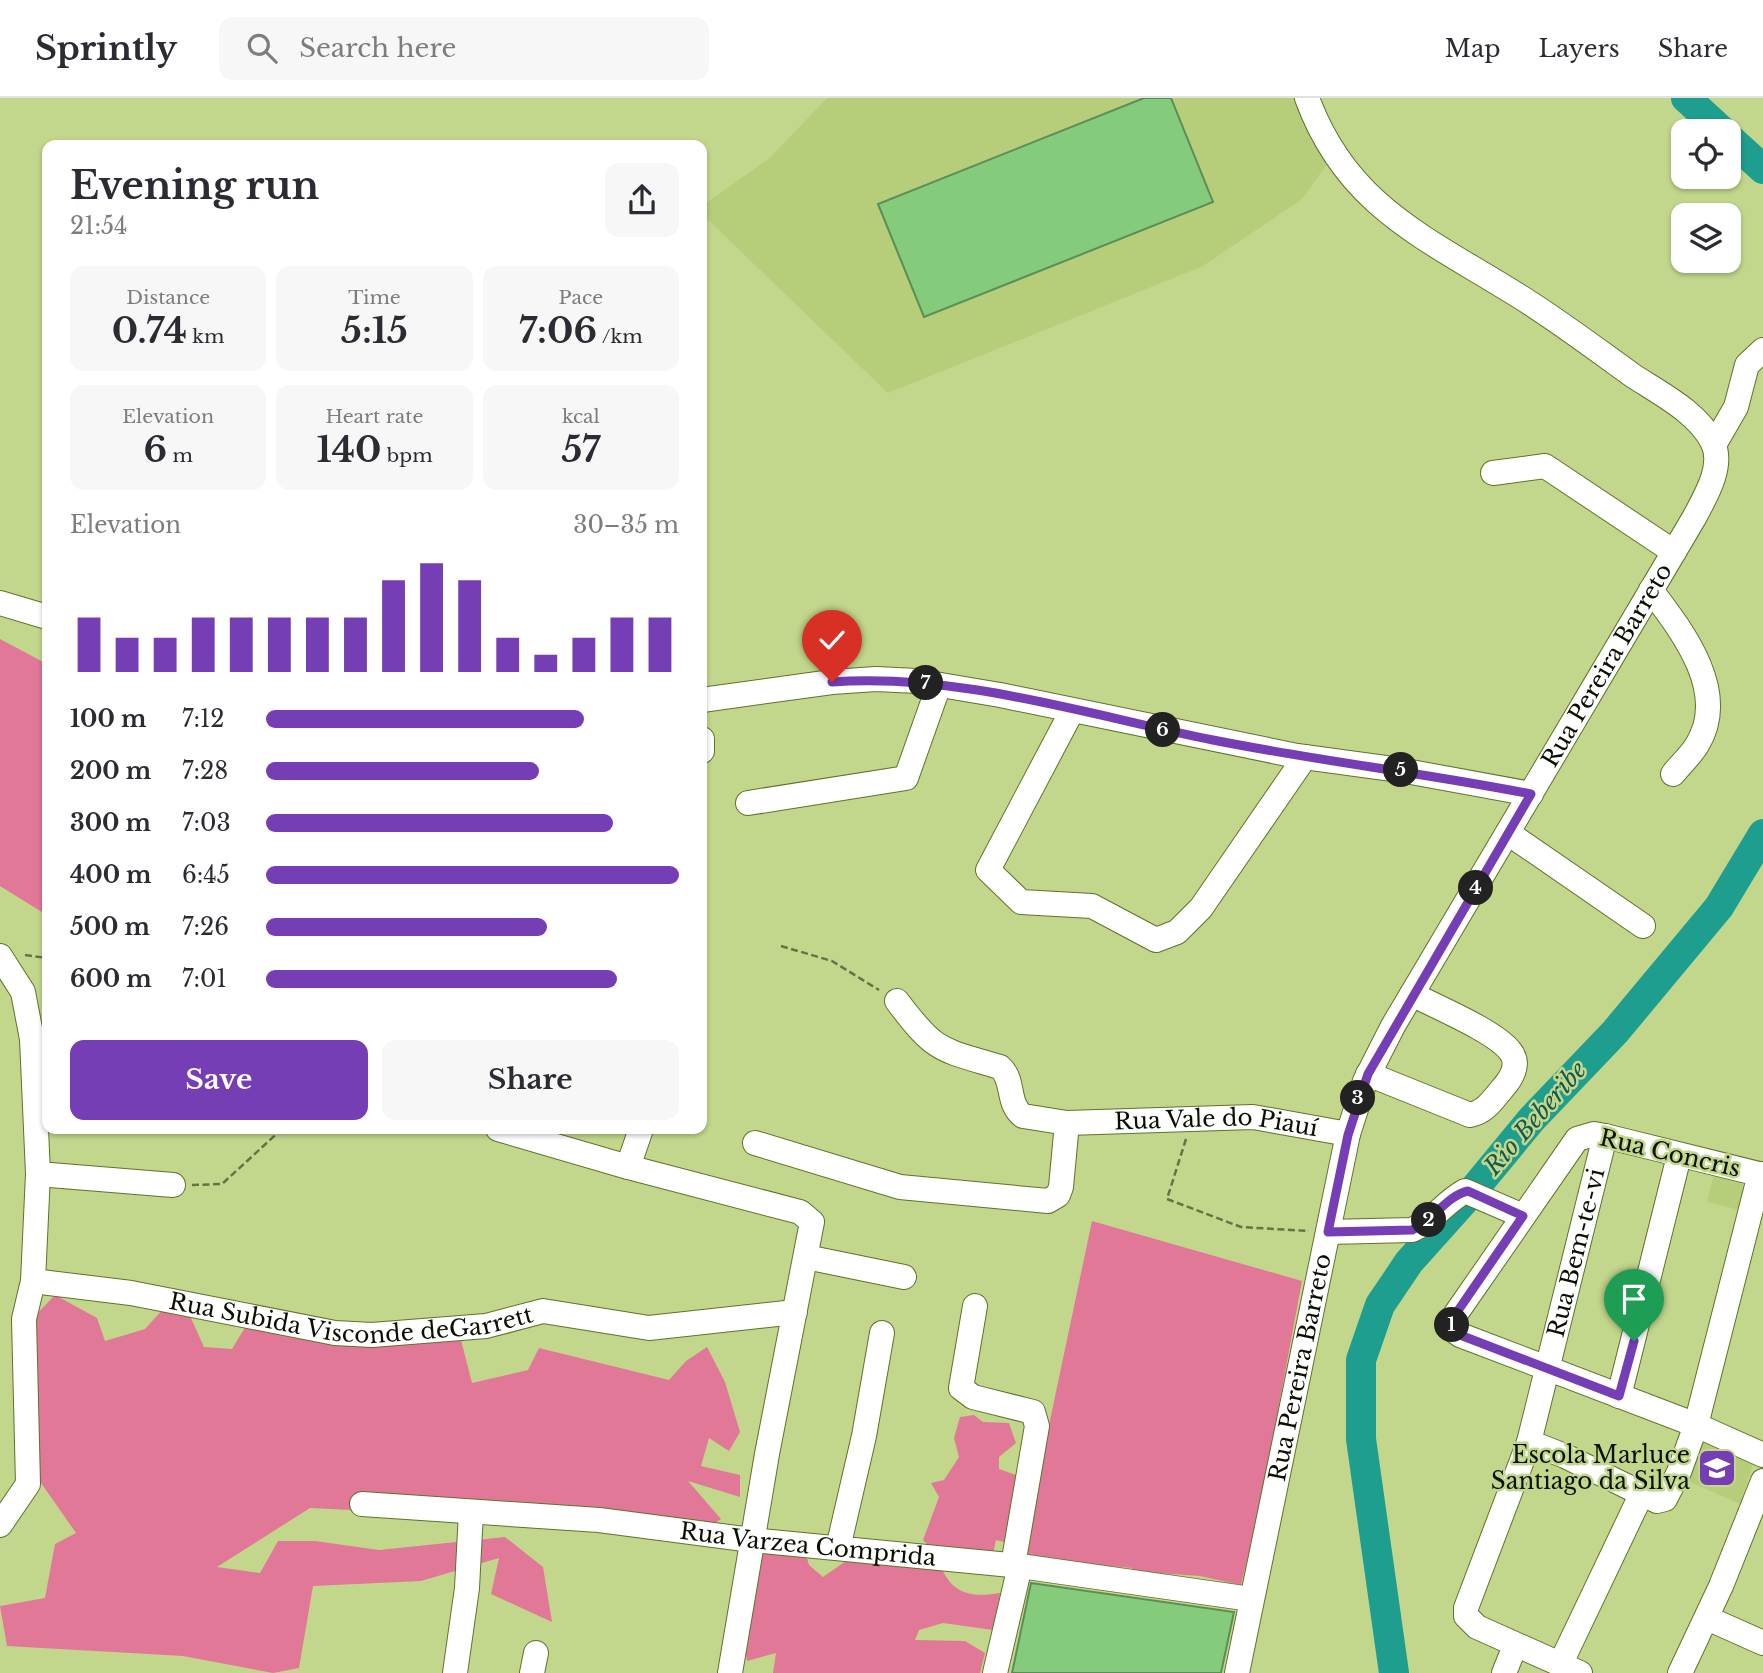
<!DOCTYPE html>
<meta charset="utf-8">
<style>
:root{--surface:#fff;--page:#f7f7f7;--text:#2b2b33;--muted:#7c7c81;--line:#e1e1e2;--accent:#753eb4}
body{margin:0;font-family:"Libre Baskerville",serif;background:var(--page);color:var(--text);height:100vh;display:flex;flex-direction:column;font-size:26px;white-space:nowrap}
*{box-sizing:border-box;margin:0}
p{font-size:23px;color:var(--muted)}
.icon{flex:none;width:38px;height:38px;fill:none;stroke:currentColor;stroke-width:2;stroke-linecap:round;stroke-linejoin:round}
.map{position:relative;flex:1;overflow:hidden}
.drawer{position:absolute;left:42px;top:42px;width:665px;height:994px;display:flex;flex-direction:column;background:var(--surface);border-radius:14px;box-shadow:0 2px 5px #0004}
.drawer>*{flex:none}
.tools{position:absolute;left:1671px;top:21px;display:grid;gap:14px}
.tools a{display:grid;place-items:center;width:70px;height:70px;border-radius:14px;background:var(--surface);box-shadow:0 2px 5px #0004;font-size:35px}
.pin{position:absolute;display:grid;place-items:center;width:60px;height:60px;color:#fff;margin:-72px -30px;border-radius:50% 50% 50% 0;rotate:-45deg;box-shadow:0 0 7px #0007}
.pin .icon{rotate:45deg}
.km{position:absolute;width:35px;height:35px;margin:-18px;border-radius:50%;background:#222;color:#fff;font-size:19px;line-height:35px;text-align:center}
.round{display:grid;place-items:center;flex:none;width:74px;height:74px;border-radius:14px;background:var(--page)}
.head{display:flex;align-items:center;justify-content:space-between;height:119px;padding:0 28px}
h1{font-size:38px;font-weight:800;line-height:52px}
.metrics{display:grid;grid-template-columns:repeat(3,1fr);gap:10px;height:119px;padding:7px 28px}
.metrics div{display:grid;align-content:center;border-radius:14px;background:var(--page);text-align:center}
.metrics b{font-size:35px;font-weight:800}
.metrics small{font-size:19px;font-weight:400}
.metrics p{font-size:19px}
.chart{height:196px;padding:14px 28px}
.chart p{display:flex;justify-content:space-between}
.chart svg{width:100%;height:126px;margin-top:7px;stroke:var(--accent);stroke-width:6}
.button{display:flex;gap:14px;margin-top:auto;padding:14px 28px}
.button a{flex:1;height:80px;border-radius:14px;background:var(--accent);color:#fff;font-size:28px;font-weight:800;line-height:80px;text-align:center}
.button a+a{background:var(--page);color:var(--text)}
ul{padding:0 28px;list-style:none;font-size:23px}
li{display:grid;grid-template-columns:112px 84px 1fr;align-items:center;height:52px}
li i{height:18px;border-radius:9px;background:var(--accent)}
header{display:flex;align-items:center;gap:42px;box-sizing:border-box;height:98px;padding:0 35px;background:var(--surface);border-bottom:2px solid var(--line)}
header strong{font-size:33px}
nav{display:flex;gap:38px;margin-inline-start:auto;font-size:24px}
.search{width:490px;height:63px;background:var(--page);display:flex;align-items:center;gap:18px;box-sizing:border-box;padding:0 24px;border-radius:14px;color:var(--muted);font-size:26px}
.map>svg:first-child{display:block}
.built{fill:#b6cd7a}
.forest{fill:#e17898}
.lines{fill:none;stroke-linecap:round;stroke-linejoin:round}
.river{stroke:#1e9e8e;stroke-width:30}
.building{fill:#84cc7b;stroke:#5b8e55;stroke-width:2}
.minor-casing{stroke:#607229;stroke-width:26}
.path{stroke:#657346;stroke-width:2.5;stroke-dasharray:7 3.5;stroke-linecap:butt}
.minor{stroke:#fff;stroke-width:24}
.route-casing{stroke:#fff;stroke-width:14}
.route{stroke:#753eb4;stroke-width:9}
.labels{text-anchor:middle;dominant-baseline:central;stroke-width:5;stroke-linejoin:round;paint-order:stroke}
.street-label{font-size:23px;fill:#0a1000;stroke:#c2d78c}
.poi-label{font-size:23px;fill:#0a1000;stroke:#c2d78c;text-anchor:end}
.water-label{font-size:24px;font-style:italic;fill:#16574e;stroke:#c2d78c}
</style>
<header>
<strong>Sprintly</strong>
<div class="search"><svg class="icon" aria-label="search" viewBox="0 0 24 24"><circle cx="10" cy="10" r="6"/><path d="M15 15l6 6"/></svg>Search here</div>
<nav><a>Map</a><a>Layers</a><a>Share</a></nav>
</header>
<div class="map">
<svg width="1763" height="1575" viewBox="0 0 1763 1575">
<rect width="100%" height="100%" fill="#c2d78c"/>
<path class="built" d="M827 0H1296L1330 62 1302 101 1203 168 888 295 702 116V108L770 60Z
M1715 1071 1745 1078 1742 1092 1745 1093 1740 1112 1707 1104Z
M1697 1335 1755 1360 1740 1406 1679 1379Z"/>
<path class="forest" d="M0 541 47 566V865L45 816 0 788Z
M1092 1123 1302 1183 1259 1414 1241 1487 1200 1478 1129 1473 1132 1470 1021 1460Z
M55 1197 97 1220 105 1243 145 1231 164 1210 190 1218 204 1249 232 1251 246 1228 460 1238 472 1285 528 1272 539 1250 669 1282 686 1263 707 1249 725 1284 740 1334 729 1353 709 1340 701 1368 740 1377V1399L688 1383 721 1421 709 1429 310 1410 217 1469 260 1475 278 1443H315L379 1452 505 1439 543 1469 552 1524 491 1496 499 1460 421 1483 313 1488 299 1570 273 1575 183 1558 7 1548 0 1508 45 1500 55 1446 76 1435 32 1372 29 1224Z
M974 1317 983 1324 1009 1325 1016 1345 999 1359V1371L1024 1380 1012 1446 996 1442 993 1456 940 1460 923 1442 939 1399 931 1385 944 1382 959 1359 954 1340 960 1319Z
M758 1442 806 1457 809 1467 823 1479 853 1458 940 1466C951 1496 971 1500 1000 1495L993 1532 943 1525 919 1532 915 1542 965 1543 985 1555 980 1575H773L776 1555 747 1563 744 1545Z"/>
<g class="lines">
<path class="river" d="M1686 0 1722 33
M1729 40 1763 71
M1394 1575 1361 1341V1262L1380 1207 1409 1164 1470 1096 1531 1022 1615 934 1719 809 1763 736"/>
</g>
<path class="building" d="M1144 0H1171L1213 104 924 219 878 106Z
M1031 1485 1234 1514 1221 1575H1012Z"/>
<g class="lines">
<defs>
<g id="minor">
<path d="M1714 347 1736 309 1747 267 1763 252"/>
<path d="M1493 375 1545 368 1674 454"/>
<path d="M1651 492C1682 533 1730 594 1697 647 1691 657 1681 666 1673 676"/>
<path d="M0 505 47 519"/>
<path d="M702 602 832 584 876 581 917 583 1000 597 1297 658 1400 672 1531 696"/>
<path d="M1072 613 988 772 1021 804 1092 808 1156 842 1177 834 1201 810 1305 659"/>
<path d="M702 641V653"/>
<path d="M748 705 906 680 939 587"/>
<path d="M1508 735 1643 828"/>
<path d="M0 858 23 894 32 941 38 1076 33 1183 24 1221 28 1386 0 1427"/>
<path id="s1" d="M897 903C936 955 940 951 1000 969 1015 982 1006 1005 1023 1018L1067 1025 1253 1019 1348 1036"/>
<path d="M1368 976 1470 1017C1485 1014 1492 1003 1502 991 1511 981 1521 966 1510 953 1495 933 1436 909 1412 896"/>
<path d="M498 1031 628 1069 800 1114 812 1124 767 1356 730 1575"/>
<path d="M755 1045 900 1089 1048 1103 1058 1097 1061 1089 1067 1025"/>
<path d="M628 1069 641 1031"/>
<path d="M38 1076 173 1087"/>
<path d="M1763 1077 1605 1038 1594 1036 1577 1041 1455 1217 1452 1231 1460 1237 1696 1327 1763 1357"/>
<path d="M1328 1134 1412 1132C1433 1123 1445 1104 1465 1093L1523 1118"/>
<path d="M806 1159 904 1179"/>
<path id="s2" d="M33 1183 131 1195 335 1235 372 1237 486 1228 543 1213 649 1230 795 1214"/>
<path d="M975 1208 961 1290 973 1299 1033 1314 1037 1328 1013 1467"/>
<path d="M1619 1298 1679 1058"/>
<path d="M1529 1344 1565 1358 1657 1403 1665 1401 1679 1374 1696 1327 1760 1076"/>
<path id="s3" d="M362 1406 599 1422 752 1442 1020 1468 1251 1501"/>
<path d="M838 1450 864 1338 882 1235"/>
<path d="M1707 1520 1763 1545"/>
<path d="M1560 1567 1642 1395"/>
<path d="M455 1575 467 1490 471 1414"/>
<path d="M532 1575 536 1555"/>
<path d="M995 1575 1020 1468"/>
<path id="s4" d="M1237 1575 1348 1036 1365 983 1393 928 1694 420C1705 399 1724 369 1713 345 1698 314 1659 295 1632 277 1593 249 1555 220 1514 195 1424 139 1346 107 1307 0"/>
<path d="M1504 1575 1515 1548"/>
<path id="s5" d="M1580 1575 1477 1529 1466 1518V1510L1529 1344 1605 1038"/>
<path d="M1680 1575 1721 1488 1763 1383"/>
</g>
</defs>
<use href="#minor" class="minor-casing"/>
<path class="path" d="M781 848 832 863 879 892
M25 857 47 860
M1186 1041 1167 1101 1241 1129 1309 1133
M192 1087 222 1086 282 1031"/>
<use href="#minor" class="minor"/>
</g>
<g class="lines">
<defs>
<path id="route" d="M832 584C960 575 1088 617 1213 642 1318 663 1425 675 1531 696L1368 976 1348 1037 1328 1134 1412 1132C1433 1123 1446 1098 1468 1093L1523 1118 1455 1217 1452 1231 1460 1237 1619 1298 1634 1243"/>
</defs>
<use href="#route" class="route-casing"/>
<use href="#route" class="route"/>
</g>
<defs>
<symbol id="school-square" viewBox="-11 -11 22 22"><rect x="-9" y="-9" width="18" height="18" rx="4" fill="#753eb4" stroke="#c2d78c"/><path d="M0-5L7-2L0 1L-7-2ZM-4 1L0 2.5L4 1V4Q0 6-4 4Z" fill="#fff"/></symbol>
</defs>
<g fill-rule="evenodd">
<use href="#school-square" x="1695" y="1348" width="44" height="44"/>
</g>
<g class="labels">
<g class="street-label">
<text stroke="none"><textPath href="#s4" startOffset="1087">Rua Pereira Barreto</textPath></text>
<text stroke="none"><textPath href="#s1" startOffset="376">Rua Vale do Piauí</textPath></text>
<text transform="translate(1670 1055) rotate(13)">Rua Concris</text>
<text stroke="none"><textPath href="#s5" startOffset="509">Rua Bem-te-vi</textPath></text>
<text stroke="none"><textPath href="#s2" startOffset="322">Rua Subida Visconde deGarrett</textPath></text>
<text stroke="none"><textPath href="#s4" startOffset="312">Rua Pereira Barreto</textPath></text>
<text stroke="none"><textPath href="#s3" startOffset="448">Rua Varzea Comprida</textPath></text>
</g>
<g class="poi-label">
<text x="1690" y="1357">Escola Marluce<tspan x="1690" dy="26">Santiago da Silva</tspan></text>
</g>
<g class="water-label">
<text transform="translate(1535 1020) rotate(-49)">Rio Beberibe</text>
</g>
</g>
</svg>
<div class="tools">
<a><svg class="icon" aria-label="locate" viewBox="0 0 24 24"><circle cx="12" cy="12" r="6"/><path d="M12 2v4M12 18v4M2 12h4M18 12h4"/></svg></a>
<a><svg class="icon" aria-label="layers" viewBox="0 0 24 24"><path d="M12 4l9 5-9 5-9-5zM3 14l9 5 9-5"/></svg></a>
</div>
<div class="pin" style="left:1634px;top:1243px;background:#1e9e55"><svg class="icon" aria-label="arrive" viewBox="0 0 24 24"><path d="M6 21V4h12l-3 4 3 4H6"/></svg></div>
<div class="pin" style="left:832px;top:584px;background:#d93025"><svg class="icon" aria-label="check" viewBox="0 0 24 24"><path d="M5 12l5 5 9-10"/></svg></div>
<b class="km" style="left:1452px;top:1227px">1</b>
<b class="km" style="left:1429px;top:1122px">2</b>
<b class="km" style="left:1358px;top:1000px">3</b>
<b class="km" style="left:1476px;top:790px">4</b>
<b class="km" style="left:1401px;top:672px">5</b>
<b class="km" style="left:1163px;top:632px">6</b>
<b class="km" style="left:926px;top:585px">7</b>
<section class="drawer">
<div class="head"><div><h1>Evening run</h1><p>21:54</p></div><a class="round"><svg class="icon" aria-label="share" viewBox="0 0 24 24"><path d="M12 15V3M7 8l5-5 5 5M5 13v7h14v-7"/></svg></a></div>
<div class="metrics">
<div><p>Distance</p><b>0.74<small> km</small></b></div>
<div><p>Time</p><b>5:15</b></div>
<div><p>Pace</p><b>7:06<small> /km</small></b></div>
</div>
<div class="metrics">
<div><p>Elevation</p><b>6<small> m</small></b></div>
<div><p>Heart rate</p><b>140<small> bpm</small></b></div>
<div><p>kcal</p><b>57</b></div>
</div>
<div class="chart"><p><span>Elevation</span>30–35 m</p>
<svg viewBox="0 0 160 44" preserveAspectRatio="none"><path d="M5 44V25M15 44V32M25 44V32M35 44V25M45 44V25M55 44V25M65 44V25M75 44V25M85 44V12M95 44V6M105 44V12M115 44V32M125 44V38M135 44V32M145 44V25M155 44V25"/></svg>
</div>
<ul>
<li><b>100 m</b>7:12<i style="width:77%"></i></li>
<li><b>200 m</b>7:28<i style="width:66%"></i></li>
<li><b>300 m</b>7:03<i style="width:84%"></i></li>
<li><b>400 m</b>6:45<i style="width:100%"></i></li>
<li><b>500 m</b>7:26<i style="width:68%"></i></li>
<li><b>600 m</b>7:01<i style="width:85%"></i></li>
</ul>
<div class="button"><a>Save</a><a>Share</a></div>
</section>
</div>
